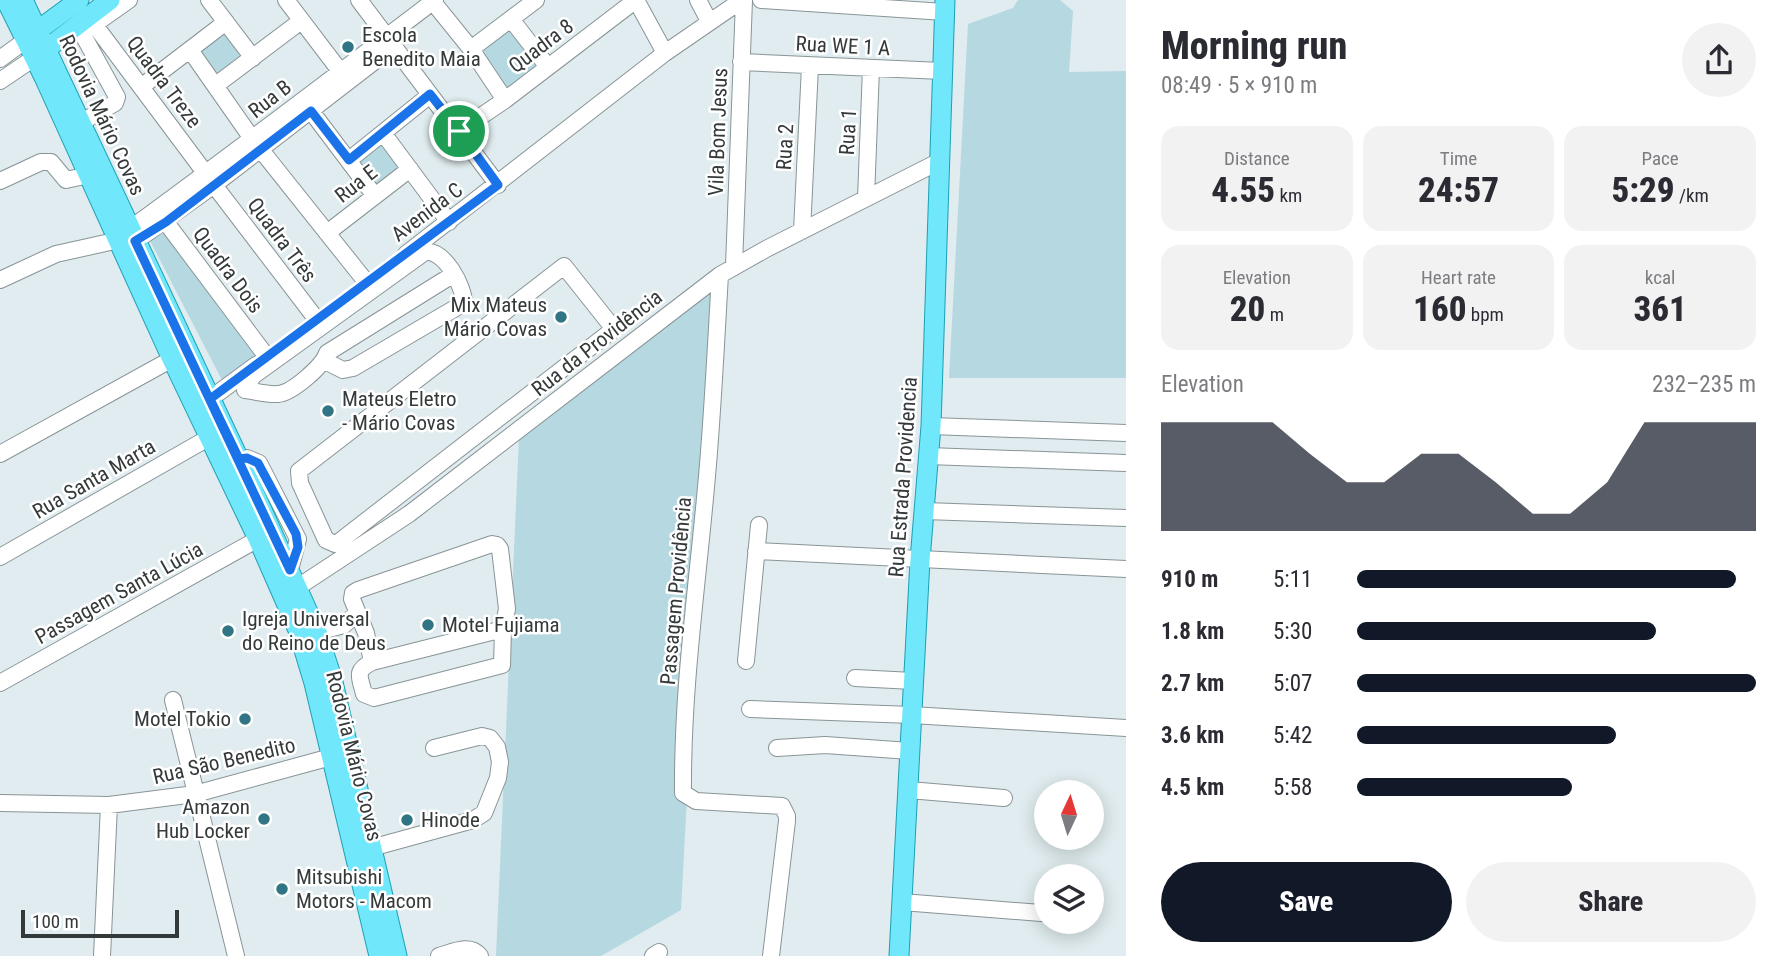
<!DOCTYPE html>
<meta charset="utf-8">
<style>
:root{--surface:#fff;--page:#f2f2f3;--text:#2b2b33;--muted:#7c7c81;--accent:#111827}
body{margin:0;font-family:"Roboto Condensed",sans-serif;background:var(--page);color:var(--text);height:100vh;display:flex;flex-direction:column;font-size:26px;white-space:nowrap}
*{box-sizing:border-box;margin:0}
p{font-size:23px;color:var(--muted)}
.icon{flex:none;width:38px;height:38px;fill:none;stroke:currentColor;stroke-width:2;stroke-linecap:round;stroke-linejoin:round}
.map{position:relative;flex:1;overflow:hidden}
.sheet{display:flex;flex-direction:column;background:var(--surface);width:665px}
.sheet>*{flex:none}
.needle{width:46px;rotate:4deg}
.tools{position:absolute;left:1034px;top:780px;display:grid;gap:14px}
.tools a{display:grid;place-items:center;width:70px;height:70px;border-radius:50%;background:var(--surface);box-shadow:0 4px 18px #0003;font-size:35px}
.scale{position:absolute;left:21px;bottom:18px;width:158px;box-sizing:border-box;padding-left:7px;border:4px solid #34393a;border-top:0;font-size:19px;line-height:24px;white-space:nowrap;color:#34393a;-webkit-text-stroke:5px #fff;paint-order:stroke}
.pin{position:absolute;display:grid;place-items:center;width:60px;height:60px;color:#fff;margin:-30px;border:4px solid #fff;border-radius:50%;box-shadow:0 2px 7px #0007}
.round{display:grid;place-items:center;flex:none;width:74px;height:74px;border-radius:37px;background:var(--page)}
.overview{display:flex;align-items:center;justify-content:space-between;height:119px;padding:0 35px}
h1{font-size:38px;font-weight:800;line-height:52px}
.metrics{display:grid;grid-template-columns:repeat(3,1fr);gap:10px;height:119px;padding:7px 35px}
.metrics div{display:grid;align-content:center;border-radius:18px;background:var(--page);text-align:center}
.metrics b{font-size:35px;font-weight:800}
.metrics small{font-size:19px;font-weight:400}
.metrics p{font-size:19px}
.chart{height:196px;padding:14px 35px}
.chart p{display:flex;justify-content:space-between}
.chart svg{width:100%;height:126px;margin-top:7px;fill:var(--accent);opacity:.7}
.action{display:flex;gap:14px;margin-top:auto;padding:14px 35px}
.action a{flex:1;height:80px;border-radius:42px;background:var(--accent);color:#fff;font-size:28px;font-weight:800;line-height:80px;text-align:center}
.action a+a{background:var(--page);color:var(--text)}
ul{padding:0 35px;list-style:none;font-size:23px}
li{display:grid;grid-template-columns:112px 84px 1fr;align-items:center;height:52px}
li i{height:18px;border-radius:9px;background:var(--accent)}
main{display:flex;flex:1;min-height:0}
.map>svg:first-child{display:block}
.green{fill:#b5d8e1}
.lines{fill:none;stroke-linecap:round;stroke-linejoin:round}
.minor-casing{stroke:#899497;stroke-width:18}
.major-casing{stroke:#1da0b5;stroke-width:21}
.minor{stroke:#fff;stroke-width:16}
.major{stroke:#70e7fa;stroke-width:19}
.route-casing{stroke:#fff;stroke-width:14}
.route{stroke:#1a73e8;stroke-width:9}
.poi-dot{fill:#307583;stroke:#fff;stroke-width:2.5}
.labels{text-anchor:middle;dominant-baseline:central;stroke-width:5;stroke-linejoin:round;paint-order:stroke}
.poi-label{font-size:21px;fill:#34393a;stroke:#fff;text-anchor:start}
.street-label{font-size:21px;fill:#34393a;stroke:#fff}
</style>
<main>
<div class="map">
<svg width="1126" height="956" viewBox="0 0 1126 956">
<rect width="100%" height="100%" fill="#e0ecef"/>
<path class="green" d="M1018 0H1060L1073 11 1069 72 1126 71V378H949L968 24 1013 8Z
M512 23 543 64 505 91 476 50Z
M221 30 241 57 214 77 193 50Z
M380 131 409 167 373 195 344 158Z
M163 220 263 353 223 382 146 233Z
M714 287 681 910 601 956H496L519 437Z"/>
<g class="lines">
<defs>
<path id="minor" d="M209 0 253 58
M286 0 340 71
M359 0 498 185
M636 0 665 53
M698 0 709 21
M761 0 945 12
M433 2 471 49 505 100
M88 16 206 174
M511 19 548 67
M77 24 117 97 115 103 80 123
M95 24 129 0
M471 49 536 0
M190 50 253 140 367 283
M0 59 26 40
M741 62 942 71
M0 81 34 58
M216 85 301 21
M141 87 226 22
M311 111 375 196
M459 131 505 100 636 0
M383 133 449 222
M349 160 430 95
M0 181 41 162H51L66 180 89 175
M214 185 317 320
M866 198 871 68
M159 213 267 357
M130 229C233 154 334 77 435 0
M802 231 810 66
M327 233 410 169
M136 241 214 185 393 47
M406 254 665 53 742 0
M564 266 614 329 340 541 335 544 326 540 300 483 299 471Z
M734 266 744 0
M720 275C716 342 713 409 707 476 698 581 682 687 683 793L696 801 782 806 787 816V821L771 956
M0 280 56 254 119 240
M325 361 343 370 353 368 464 303C464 286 444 249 425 252L253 376 245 390C255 391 267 395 278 394 292 393 323 366 327 353L454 274
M210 399 256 365
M931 426 1126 433
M0 454 172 359
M928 456 1126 463
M239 459 247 458 259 463 298 539 290 570
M925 511 1126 518
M492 544 497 545 500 549 507 609 503 629 502 665 374 698 364 694C360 677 354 671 372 662L366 633 352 599 353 593 358 590Z
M756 551 1126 569
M0 557 210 437
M298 587 409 514 720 275 766 249 940 161
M317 632 344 625 357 613
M746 661 759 525
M372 662 503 629
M855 678 913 681
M0 683 258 539
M173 700 236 956
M750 709 912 715 1126 728
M777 748 825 745 910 751
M909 790 1004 798
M0 803 109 805 195 794 331 757
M371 848 473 820 484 813 498 778 500 762 497 747 490 738 482 736 434 748
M902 902 1041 913
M102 956 109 805
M439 956C453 952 470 943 480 956
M653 956 659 952"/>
<path id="major" d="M6 0 44 77 172 359 258 539 298 630 314 683 379 956
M23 0 239 459 317 632 332 678 397 956
M29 37 79 0
M36 57 110 0
M899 956 920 560 931 426 945 0"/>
</defs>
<use href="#minor" class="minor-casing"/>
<use href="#major" class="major-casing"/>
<use href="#minor" class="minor"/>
<use href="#major" class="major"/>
</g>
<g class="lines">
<defs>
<path id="route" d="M459 131 498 185 210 399 239 459 247 458 258 463 296 534 298 547 290 570 135 241 166 222 311 111 349 160 430 94 459 131"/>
</defs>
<use href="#route" class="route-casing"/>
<use href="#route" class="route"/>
</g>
<g class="poi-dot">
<circle cx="348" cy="47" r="7"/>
<circle cx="561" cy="317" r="7"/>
<circle cx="328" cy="411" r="7"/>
<circle cx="428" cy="625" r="7"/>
<circle cx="228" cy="631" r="7"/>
<circle cx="245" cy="719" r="7"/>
<circle cx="264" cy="819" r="7"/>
<circle cx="407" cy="820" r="7"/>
<circle cx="282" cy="889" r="7"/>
</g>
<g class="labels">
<g class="poi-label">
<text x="362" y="35">Escola<tspan x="362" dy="24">Benedito Maia</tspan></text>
<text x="547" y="305" text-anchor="end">Mix Mateus<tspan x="547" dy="24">Mário Covas</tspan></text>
<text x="342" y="399">Mateus Eletro<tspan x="342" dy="24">- Mário Covas</tspan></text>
<text x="242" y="619">Igreja Universal<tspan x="242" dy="24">do Reino de Deus</tspan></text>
<text x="442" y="625">Motel Fujiama</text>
<text x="231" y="719" text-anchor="end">Motel Tokio</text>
<text x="250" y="807" text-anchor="end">Amazon<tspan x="250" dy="24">Hub Locker</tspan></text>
<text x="421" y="820">Hinode</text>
<text x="296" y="877">Mitsubishi<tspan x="296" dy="24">Motors - Macom</tspan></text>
</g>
<g class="street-label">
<text transform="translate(541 46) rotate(-37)">Quadra 8</text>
<text transform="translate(843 46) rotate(3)">Rua WE 1 A</text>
<text transform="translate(164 82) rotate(53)">Quadra Treze</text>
<text transform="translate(270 99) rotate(-38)">Rua B</text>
<text transform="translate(102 115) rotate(65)">Rodovia Mário Covas</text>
<text transform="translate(718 132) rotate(-88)">Vila Bom Jesus</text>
<text transform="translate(848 132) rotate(-87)">Rua 1</text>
<text transform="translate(785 147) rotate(-87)">Rua 2</text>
<text transform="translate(356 184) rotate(-38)">Rua E</text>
<text transform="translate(427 212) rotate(-37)">Avenida C</text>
<text transform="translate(282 240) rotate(53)">Quadra Três</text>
<text transform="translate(228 270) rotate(53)">Quadra Dois</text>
<text transform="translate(597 343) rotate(-38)">Rua da Providência</text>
<text transform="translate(903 477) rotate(-86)">Rua Estrada Providencia</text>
<text transform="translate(94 479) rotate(-30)">Rua Santa Marta</text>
<text transform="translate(676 591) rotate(-85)">Passagem Providência</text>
<text transform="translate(119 593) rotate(-29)">Passagem Santa Lúcia</text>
<text transform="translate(354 756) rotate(76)">Rodovia Mário Covas</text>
<text transform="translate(224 761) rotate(-13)">Rua São Benedito</text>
</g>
</g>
</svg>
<div class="tools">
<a><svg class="needle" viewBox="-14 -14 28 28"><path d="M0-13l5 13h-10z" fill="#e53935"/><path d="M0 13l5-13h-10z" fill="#7c7c81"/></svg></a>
<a><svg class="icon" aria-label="layers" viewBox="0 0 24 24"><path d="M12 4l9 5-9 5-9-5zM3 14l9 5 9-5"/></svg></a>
</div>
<div class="scale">100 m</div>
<div class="pin" style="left:459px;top:131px;background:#1e9e55"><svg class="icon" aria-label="arrive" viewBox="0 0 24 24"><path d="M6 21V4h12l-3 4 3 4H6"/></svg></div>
</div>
<section class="sheet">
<div class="overview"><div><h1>Morning run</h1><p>08:49 · 5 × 910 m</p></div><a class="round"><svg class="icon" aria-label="share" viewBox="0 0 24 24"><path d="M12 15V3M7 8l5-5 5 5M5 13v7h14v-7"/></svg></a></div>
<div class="metrics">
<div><p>Distance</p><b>4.55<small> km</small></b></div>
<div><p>Time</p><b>24:57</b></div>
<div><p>Pace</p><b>5:29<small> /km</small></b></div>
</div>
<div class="metrics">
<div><p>Elevation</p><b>20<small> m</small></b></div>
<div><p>Heart rate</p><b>160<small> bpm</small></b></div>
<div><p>kcal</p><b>361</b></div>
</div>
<div class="chart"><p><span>Elevation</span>232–235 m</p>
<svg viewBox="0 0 160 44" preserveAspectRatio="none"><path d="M0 44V6L10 6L20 6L30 6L40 17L50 27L60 27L70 17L80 17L90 27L100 38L110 38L120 27L130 6L140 6L150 6L160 6V44z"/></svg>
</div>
<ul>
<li><b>910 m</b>5:11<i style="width:95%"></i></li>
<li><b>1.8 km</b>5:30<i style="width:75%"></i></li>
<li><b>2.7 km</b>5:07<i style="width:100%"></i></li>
<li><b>3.6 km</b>5:42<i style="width:65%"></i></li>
<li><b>4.5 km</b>5:58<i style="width:54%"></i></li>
</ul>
<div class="action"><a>Save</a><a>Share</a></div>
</section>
</main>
